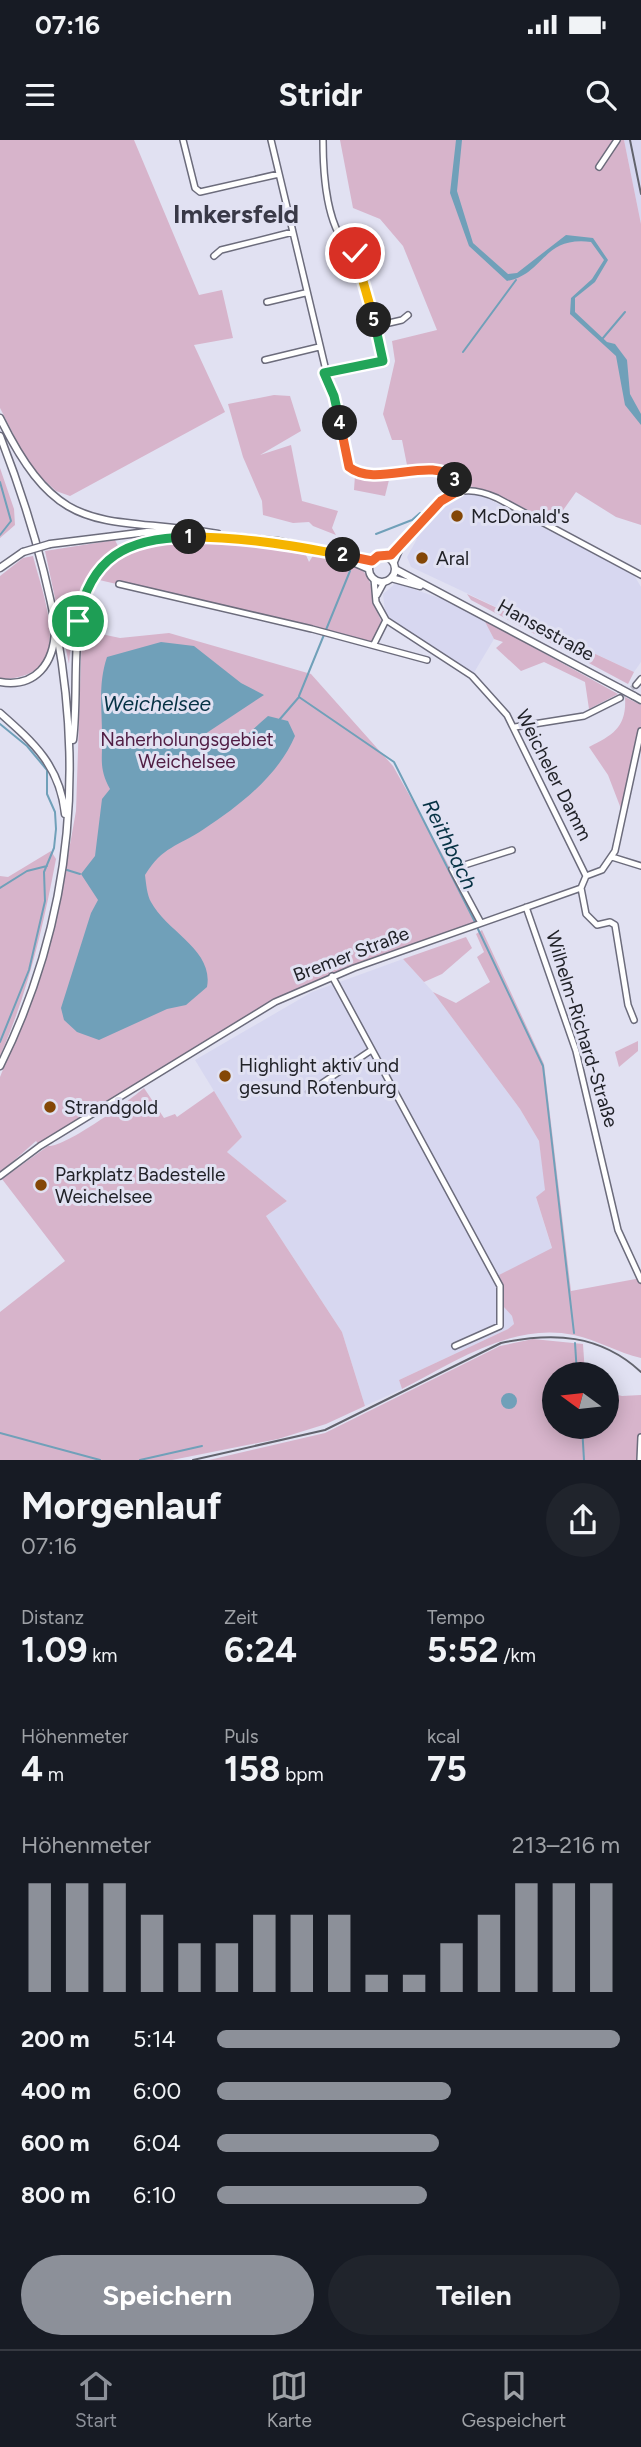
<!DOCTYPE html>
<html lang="de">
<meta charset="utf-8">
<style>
:root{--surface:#171b24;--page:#20242c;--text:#f1f3f6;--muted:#9ea1a6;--line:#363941;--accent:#8c9099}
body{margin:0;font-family:Figtree,sans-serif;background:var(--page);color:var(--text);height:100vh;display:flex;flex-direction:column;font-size:26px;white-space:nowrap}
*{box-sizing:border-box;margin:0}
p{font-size:23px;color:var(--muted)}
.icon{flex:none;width:38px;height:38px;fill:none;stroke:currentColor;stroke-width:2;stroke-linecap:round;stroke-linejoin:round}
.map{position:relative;height:1320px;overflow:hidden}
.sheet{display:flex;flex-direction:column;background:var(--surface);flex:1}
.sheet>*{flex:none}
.needle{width:46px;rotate:285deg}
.buttons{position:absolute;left:542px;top:1222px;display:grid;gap:14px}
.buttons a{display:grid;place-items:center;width:77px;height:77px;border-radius:50%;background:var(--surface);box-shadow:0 4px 18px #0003;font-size:35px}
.pin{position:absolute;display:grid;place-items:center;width:60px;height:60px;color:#fff;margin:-30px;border:4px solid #fff;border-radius:50%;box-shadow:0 2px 7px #0007}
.km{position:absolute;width:35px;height:35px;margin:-18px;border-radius:50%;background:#222;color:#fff;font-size:19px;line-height:35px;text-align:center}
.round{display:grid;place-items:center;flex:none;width:74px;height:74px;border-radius:37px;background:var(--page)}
.overview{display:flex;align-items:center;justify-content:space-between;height:119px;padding:0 21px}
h1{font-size:38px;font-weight:700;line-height:52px}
.stats{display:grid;grid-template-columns:repeat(3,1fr);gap:10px;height:119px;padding:7px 21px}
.stats div{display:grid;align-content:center}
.stats b{font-size:35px;font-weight:700}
.stats small{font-size:19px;font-weight:400}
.stats p{font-size:19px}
.chart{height:196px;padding:14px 21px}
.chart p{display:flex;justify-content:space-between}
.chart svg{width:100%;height:126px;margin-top:7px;stroke:var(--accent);stroke-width:6}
.action{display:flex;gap:14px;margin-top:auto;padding:14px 21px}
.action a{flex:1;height:80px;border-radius:42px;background:var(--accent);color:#fff;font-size:28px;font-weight:700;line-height:80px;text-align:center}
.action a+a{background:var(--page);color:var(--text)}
ul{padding:0 21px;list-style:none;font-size:23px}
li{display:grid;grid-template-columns:112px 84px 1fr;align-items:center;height:52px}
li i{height:18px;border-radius:9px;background:var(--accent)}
.status{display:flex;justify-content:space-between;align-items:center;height:49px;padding:0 35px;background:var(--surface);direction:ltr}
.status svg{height:19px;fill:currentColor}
header{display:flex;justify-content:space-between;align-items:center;height:91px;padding:0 21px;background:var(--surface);font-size:32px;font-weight:700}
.tab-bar{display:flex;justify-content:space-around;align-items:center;height:98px;border-top:2px solid var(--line);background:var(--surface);font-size:19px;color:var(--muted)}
.tab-bar a{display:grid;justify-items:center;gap:4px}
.tab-bar .selected{color:var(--accent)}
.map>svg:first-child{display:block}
.built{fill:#d7d7f0}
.green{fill:#d7b4cb}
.water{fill:#70a0b9}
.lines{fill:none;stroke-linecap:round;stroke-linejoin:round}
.stream{stroke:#70a0b9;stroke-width:2}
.minor-tunnel{stroke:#bbbbca;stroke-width:5;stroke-dasharray:5 2.5;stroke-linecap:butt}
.minor-casing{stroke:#6c6c7c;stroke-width:8}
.major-casing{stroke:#6c6c7c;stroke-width:9}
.minor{stroke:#fff;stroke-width:5}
.major{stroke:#fff;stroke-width:6}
.rail{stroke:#62636d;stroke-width:2}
.major-bridge-casing{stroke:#6c6c7c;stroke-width:9;stroke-linecap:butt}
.major-bridge{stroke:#fff;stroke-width:6}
.split-1-casing{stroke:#fff;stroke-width:14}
.split-2-casing{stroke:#fff;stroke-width:14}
.split-3-casing{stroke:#fff;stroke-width:14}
.split-4-casing{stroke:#fff;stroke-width:14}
.split-5-casing{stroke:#fff;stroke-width:14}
.split-6-casing{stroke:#fff;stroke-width:14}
.split-1{stroke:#22a559;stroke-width:9}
.split-2{stroke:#f5b400;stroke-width:9}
.split-3{stroke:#f0652b;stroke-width:9}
.split-4{stroke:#f0652b;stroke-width:9}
.split-5{stroke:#22a559;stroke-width:9}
.split-6{stroke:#f5b400;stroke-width:9}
.poi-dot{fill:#844706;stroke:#e1e1f2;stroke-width:2.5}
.labels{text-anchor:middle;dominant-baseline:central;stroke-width:6;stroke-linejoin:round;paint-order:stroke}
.poi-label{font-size:19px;fill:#212228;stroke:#e1e1f2;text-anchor:start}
.street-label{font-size:19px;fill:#212228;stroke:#e1e1f2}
.park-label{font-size:19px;fill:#501c43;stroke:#e1e1f2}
.water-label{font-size:21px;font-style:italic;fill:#063244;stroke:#e1e1f2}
.district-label{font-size:26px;font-weight:bold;fill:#393947;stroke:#e1e1f2}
</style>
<div class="status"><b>07:16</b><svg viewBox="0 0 49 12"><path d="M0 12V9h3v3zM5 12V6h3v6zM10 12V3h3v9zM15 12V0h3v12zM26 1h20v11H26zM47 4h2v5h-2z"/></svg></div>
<header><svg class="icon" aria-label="menu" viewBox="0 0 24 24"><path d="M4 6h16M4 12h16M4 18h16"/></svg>Stridr<svg class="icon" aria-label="search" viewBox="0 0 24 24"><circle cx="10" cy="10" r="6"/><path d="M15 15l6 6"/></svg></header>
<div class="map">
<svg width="641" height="1320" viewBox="0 0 641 1320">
<rect width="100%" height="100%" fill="#e1e1f2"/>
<path class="built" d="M624 0H641V84Z
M467 353 487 358 634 435 641 447V522L634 532 411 427 407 417 417 399 414 396 444 363Z
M396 443 445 460 484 480 494 499 472 536 386 480 383 454Z
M403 819 433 852 520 969 539 1001 546 1050 536 1057 552 1109 504 1147 503 1166 512 1176 514 1184 508 1189 399 1240 402 1249 365 1266 342 1192 266 1076 287 1061 227 1012 242 997 195 920 312 852Z"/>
<path class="green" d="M0 0H134L199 155 222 150 233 198 194 205 225 272 70 356 56 351 30 327 0 268Z
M340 0H624L641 84V385L616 377 576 352 554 383 492 352 461 344 454 334 436 329 408 330 402 300H392L383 274 395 221 392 201 437 190 403 106 380 79 353 68Z
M274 255 290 256 301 291 260 315 291 305 302 361 338 371 332 388 336 395 313 386 309 382 293 383 263 375 262 361 243 317 228 264Z
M0 328 14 369 15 385 0 398Z
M355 335 389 340 385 356 354 350Z
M172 399 228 402 306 415 309 422 314 414C331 418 365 421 370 443 374 458 375 470 383 484L374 504 95 439C112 414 143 403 172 399Z
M115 400 118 406C73 437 75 474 69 524L45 411Z
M33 416C44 460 77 537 3 539L0 538V436L23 418Z
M467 454 634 532 628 544 471 460Z
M484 480 618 554 589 569 585 542 544 522 521 531 496 508 503 502 494 499Z
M82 490 120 498 169 493 311 534 393 626 481 783 354 828 275 862 40 1006 36 1001 0 1033V937L37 844 57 777 76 671Z
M625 557 641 565V591L623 674 608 635 589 607C614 595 627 586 625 557Z
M51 711 56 719C43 788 28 852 0 916V736L8 737Z
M482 790 544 924 571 1151 641 1138V1218C618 1213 598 1200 574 1195 512 1182 455 1222 402 1249L399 1240 508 1189 514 1184 512 1176 503 1166 504 1148 499 1135 552 1108 536 1057 545 1050 539 1001 520 969 433 852 456 863 490 842 477 817 484 812 476 794Z
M466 797 472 808 442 834 424 842 403 819Z
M638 901V911L619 927 615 912Z
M144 948 164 978 175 974 177 977 214 951 242 997 227 1012 287 1061 266 1076 342 1192 365 1266 326 1284 278 1299 172 1320H0V1172L65 1121 2 1039 48 1006C64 1008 129 961 144 948Z
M533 1199 583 1204 585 1234H555V1286H607V1252L622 1256 641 1255V1320H209L325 1293 500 1206Z"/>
<path class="water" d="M456 0H462L457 51 473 103 508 134 517 133 566 95 593 98 608 120 595 142 575 158V172L607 202 615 204 627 220 630 254 641 274V285L625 265 616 216 570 174 571 158 592 139 604 120 591 102C542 96 545 134 507 141L469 106 450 53Z
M161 502 194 506 241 543 264 555 205 594 203 603C227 619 249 592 268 576L288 581 295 596C278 636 239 666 204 689 177 707 163 706 145 735 146 743 147 755 151 762 167 792 214 810 207 847L186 865 167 869 99 900 77 892 64 880 61 868 91 773 98 760 81 734 95 716 102 659 110 649C98 627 103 618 102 595 102 567 98 544 107 517Z
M501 1261a8 8 0 1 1 16 0a8 8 0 1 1-16 0Z"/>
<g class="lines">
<path class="stream" d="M603 198 625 172
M463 212 516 140
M0 342 11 381 0 395
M376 394 412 380 420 373
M299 556 350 431
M280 579 299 557 394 622 475 782
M0 584 27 606 47 630V654L55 672 56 689 54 708 44 732 45 761 29 830 0 902
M67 730 80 734
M0 748 27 731 47 726
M477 787 543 926 574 1193
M575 1203 577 1234
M582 1286 584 1320
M0 1293 100 1320
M140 1320 202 1306"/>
<path class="minor-tunnel" d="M620 558 636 545"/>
<defs>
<path id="minor" d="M183 0 195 48 200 52 279 34
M271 0 349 327C379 350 426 314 454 338L458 351
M323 0C323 32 326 94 355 113L383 221 324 233
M599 27 617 0
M214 116 221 110 293 92
M267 162 305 153
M376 186 402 180 408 175
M265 220 319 207
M387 417C430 393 434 329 497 358L641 435
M394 423 400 409
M374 439 376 462 386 480 472 536 507 575 586 736
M119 444 312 489 427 520
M377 455 384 442
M374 504 386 480
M636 545 641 539
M515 587 584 576 620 558
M612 717 641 726
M586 736 602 730 615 711 641 591
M581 748 586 774 597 785 610 782 615 785 628 865 634 880
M526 767 576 911 618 1090 641 1140
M481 783 452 729 512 710
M332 836 500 1146V1186L455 1206
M309 952 370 911
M0 1036 40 1006 275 862 354 828 581 748 586 736
M640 1320 641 1297"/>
<path id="major" d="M0 278C61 402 100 374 218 394
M0 296C82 506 103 718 0 926
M236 397 277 401 372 421
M50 404 147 392 201 393
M369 429a13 13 0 1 1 26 0a13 13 0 1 1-26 0Z
M346 419 369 429
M0 428 23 412
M395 429 619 548
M391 438 420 446
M0 542C36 548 54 523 55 490
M634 556 641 560
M0 573C34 603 60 626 65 674
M73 600C83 520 52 409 167 397 190 395 214 397 237 397"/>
</defs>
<use href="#minor" class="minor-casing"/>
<use href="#major" class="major-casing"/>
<use href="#minor" class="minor"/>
<use href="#major" class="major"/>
<path class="rail" d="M630 0 641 54
M193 1320 325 1290 501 1203C553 1192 600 1194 641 1232"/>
<defs>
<path id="major-bridge" d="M23 412 50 404
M619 548 634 556"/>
</defs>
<use href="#major-bridge" class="major-bridge-casing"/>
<use href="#major-bridge" class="major-bridge"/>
</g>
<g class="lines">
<defs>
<path id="split-1" d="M78 481C90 417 127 398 189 397"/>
<path id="split-2" d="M189 397C242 397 290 405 343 415"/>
<path id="split-3" d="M343 415 372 421 378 416 391 415 441 361 458 351 455 340"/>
<path id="split-4" d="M340 283 349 327C376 349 434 314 455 340"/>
<path id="split-5" d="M340 283 334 256 324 233 383 221 374 180"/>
<path id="split-6" d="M355 113 374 180"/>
</defs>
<use href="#split-1" class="split-1-casing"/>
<use href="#split-2" class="split-2-casing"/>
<use href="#split-3" class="split-3-casing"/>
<use href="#split-4" class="split-4-casing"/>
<use href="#split-5" class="split-5-casing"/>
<use href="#split-6" class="split-6-casing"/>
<use href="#split-1" class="split-1"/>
<use href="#split-2" class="split-2"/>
<use href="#split-3" class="split-3"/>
<use href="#split-4" class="split-4"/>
<use href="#split-5" class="split-5"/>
<use href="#split-6" class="split-6"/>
</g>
<g class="poi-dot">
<circle cx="457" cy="376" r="7"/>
<circle cx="422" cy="418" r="7"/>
<circle cx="225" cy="936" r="7"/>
<circle cx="50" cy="967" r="7"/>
<circle cx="41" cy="1045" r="7"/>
</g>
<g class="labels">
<g class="poi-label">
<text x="471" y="376">McDonald's</text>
<text x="436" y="418">Aral</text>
<text x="239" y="925">Highlight aktiv und<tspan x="239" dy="22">gesund Rotenburg</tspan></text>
<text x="64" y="967">Strandgold</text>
<text x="55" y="1034">Parkplatz Badestelle<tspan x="55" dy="22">Weichelsee</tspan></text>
</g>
<g class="street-label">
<text transform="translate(546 490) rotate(29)">Hansestraße</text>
<text transform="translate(554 635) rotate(63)">Weicheler Damm</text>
<text transform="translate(351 814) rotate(-21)">Bremer Straße</text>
<text transform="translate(582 889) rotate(73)">Wilhelm-Richard-Straße</text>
</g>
<g class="park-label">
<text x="187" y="599">Naherholungsgebiet<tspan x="187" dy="22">Weichelsee</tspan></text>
</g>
<g class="water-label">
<text x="157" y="563">Weichelsee</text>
<text transform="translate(450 704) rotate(64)">Reithbach</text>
</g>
<g class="district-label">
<text x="236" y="74">Imkersfeld</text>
</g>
</g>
</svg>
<div class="buttons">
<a><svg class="needle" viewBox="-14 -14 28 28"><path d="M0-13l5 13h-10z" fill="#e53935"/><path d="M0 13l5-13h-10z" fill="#9ea1a6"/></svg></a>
</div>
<div class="pin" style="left:78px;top:481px;background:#1e9e55"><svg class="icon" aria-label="arrive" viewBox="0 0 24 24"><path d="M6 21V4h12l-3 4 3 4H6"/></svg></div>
<div class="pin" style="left:355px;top:113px;background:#d93025"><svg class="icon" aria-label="check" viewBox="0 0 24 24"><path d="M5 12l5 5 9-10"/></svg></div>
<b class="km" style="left:189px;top:397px">1</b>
<b class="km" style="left:343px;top:415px">2</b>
<b class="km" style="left:455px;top:340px">3</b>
<b class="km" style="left:340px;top:283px">4</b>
<b class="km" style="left:374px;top:180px">5</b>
</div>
<section class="sheet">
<div class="overview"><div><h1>Morgenlauf</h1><p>07:16</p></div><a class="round"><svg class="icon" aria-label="share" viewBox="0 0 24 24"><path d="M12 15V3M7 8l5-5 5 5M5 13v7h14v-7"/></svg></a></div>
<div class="stats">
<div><p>Distanz</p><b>1.09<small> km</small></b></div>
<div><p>Zeit</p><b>6:24</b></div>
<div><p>Tempo</p><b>5:52<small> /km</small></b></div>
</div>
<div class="stats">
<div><p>Höhenmeter</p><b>4<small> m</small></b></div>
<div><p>Puls</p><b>158<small> bpm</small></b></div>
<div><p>kcal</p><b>75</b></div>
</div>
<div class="chart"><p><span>Höhenmeter</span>213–216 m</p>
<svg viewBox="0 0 160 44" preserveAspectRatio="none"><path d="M5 44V6M15 44V6M25 44V6M35 44V17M45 44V27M55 44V27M65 44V17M75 44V17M85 44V17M95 44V38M105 44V38M115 44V27M125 44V17M135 44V6M145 44V6M155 44V6"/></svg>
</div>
<ul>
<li><b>200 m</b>5:14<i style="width:100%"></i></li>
<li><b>400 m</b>6:00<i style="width:58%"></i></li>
<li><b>600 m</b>6:04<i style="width:55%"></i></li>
<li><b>800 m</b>6:10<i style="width:52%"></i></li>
</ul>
<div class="action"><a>Speichern</a><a>Teilen</a></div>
</section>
<nav class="tab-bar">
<a class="selected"><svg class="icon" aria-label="home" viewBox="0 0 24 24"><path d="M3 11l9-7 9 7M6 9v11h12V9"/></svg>Start</a>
<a><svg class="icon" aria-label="map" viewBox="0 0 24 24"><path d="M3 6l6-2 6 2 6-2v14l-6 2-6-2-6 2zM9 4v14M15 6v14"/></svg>Karte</a>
<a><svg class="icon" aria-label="saved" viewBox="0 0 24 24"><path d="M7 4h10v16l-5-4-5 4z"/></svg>Gespeichert</a>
</nav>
